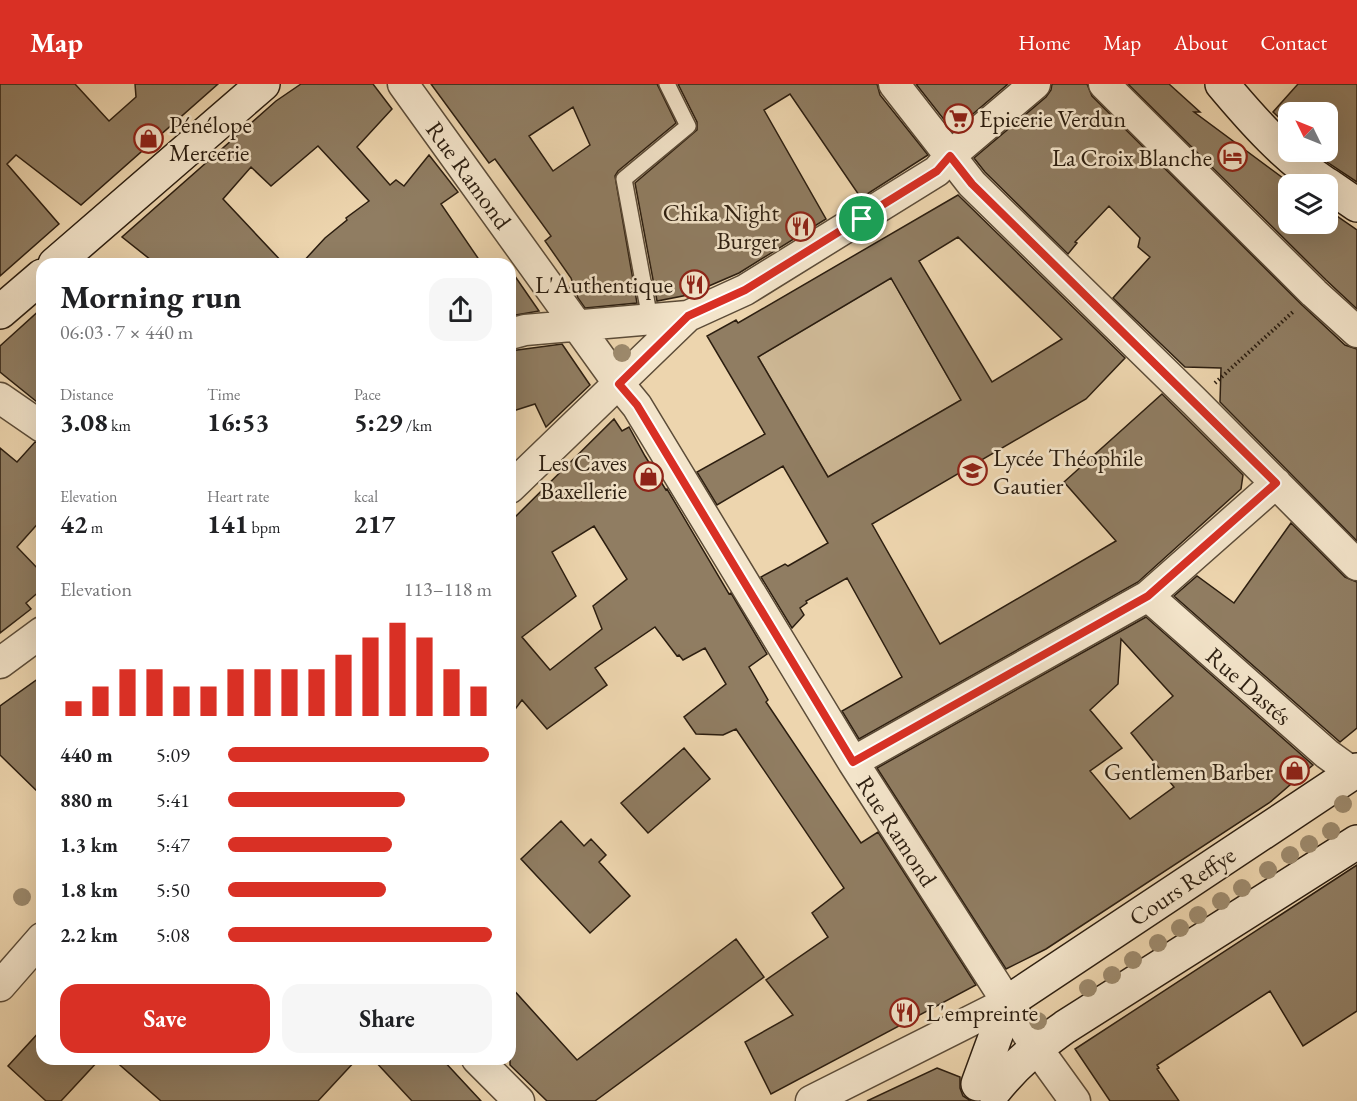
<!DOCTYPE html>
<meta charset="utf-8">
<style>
:root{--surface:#fff;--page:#f6f6f6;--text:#202124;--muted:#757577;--accent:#d93025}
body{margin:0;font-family:"EB Garamond",serif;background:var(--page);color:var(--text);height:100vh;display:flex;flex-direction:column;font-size:22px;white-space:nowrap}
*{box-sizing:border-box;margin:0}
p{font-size:20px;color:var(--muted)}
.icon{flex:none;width:33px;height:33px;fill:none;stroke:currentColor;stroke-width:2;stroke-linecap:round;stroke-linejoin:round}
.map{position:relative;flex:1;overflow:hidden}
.sheet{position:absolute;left:36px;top:174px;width:480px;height:807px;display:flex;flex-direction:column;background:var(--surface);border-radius:18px;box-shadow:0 6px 24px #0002}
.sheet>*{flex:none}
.needle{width:39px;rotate:313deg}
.tools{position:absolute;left:1278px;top:18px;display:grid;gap:12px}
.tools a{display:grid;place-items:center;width:60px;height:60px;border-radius:12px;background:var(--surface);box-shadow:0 6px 24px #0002;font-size:30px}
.pin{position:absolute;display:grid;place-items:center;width:51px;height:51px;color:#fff;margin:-26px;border:3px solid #fff;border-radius:50%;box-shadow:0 2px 6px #0007}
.round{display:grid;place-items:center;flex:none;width:63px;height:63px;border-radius:18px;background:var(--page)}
.headline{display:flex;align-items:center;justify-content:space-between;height:102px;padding:0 24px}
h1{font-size:33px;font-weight:700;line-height:45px}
.stats{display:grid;grid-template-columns:repeat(3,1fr);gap:9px;height:102px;padding:6px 24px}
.stats div{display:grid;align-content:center}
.stats b{font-size:26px;font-weight:700}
.stats small{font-size:16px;font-weight:400}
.stats p{font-size:16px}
.chart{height:168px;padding:12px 24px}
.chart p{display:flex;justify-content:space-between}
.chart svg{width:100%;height:108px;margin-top:6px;stroke:var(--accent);stroke-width:6}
.action{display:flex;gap:12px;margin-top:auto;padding:12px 24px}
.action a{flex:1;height:69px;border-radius:18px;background:var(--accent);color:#fff;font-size:24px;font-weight:700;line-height:69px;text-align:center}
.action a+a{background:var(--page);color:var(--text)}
ul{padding:0 24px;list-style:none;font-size:20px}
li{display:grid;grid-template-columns:96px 72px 1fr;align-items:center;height:45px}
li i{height:15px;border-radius:8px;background:var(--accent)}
header{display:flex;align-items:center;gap:36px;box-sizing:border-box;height:84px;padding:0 30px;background:var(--accent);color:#fff}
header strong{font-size:28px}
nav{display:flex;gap:33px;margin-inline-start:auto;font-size:21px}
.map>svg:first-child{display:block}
.green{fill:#ccb693;stroke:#7c6a52;stroke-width:1.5}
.building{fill:#907d62;stroke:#2c1e10;stroke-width:1.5;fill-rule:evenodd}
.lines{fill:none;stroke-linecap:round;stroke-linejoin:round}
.lane-casing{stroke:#5c4c38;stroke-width:18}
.street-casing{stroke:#5c4c38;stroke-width:33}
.secondary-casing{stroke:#2c1e10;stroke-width:36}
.path{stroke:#2c1e10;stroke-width:4;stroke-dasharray:1.5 3;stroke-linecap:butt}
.lane{stroke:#f3e4ca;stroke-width:15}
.street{stroke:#f3e4ca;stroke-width:30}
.secondary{stroke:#f3e4ca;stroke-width:33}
.tree{fill:#9d8a6d}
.route-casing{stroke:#fff;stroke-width:12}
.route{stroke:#d93025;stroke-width:8}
.labels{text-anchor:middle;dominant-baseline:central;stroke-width:5;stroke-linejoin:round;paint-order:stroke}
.poi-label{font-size:24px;fill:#2c1e10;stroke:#f3e4ca;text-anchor:end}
.street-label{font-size:24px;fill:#2c1e10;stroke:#f3e4ca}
</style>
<header>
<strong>Map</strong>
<nav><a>Home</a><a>Map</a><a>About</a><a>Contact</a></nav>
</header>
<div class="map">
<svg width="1357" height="1017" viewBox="0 0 1357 1017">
<rect width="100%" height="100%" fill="#edd5ae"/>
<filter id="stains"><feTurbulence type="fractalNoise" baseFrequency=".00333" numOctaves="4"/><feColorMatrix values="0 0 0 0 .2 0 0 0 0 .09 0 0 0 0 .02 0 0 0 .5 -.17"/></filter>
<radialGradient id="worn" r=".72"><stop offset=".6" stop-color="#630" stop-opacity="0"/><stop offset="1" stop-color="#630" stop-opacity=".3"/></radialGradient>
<path class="green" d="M891 194 961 316 828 393 758 273Z"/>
<path class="building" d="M0 0H75L109 37 136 13 135 0H218L81 121 16 71 7 80 59 140 0 192Z
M301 0H373L392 25 357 63 390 101 396 96 404 102 429 71 458 108 441 120 482 180H301L325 154 347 136 346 134 369 117 318 62 271 102 251 83 223 115 284 180H156L122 153 276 17Z
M431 0H657L676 39 618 87 615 92 637 219 585 224 578 214 571 194 545 157 551 152 495 75 489 79ZM573 23 590 61 553 87 529 52Z
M678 0H877L880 11 928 71 861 114 790 10 764 26 826 135 739 189 688 211 657 217 635 99 697 46V38Z
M916 0H1008L953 47Z
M1052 0H1087L1092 12 1302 221 1345 261 1357 265V457L1220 318 1221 284 1185 283 1113 214 1150 173 1138 163 1140 154 1109 122 1075 158 1077 159 1068 170 985 88 974 74 1046 13 1051 6Z
M1128 0H1169L1200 28H1194L1291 100H1288V140H1328V126L1357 146V225L1326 196Z
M1298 0H1357V98L1327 78 1316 68H1328V28H1288V42L1273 28Z
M958 111 1125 274 1086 315 872 440 940 560 1116 457 1064 398 1162 310 1243 391 1241 405 1138 498 859 655 842 627 902 593 847 494 806 517 807 519 800 524 804 531 792 544 761 493 785 480 788 482 828 459 783 382 717 421 697 388 765 350 707 252 736 236 738 239ZM958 153 1062 255 992 298 919 177ZM891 194 961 316 828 393 758 273Z
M510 185 539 227 510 232Z
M42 224V322L0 288V262Z
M562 260 590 301 546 343 535 320 510 328V267Z
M614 335 622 347 629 343 645 372 666 406 667 405 729 510 731 509 767 570 749 583 768 616 766 618 861 759 878 748 976 901 771 1010 745 958 793 931 766 896 828 853 812 829 844 804 736 645 723 651 696 650 684 633 726 600 705 564 683 576 679 571 677 572 655 543 595 584 607 601 547 645 522 616 510 632V438ZM594 442 627 495 593 522 602 545 550 586 522 553 576 512 552 468Z
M35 358 42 360V435L17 463 42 489V505L26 519 31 525 0 549V364L17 378Z
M1291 439 1345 493 1357 498V644L1340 658 1174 512 1197 492 1234 519Z
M1146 533 1313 681 1269 719 1046 865 1006 885 877 684ZM1121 555 1173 612 1131 649 1174 703 1130 735 1090 687 1122 664 1090 626 1118 600Z
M42 592V712L0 671V622Z
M684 664 710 695 648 749 621 719Z
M561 737 584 762 591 755 606 771 599 778 630 812 590 849 521 775Z
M1357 781V927L1303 962 1270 907 1157 981 1159 984 1157 985 1179 1017H1110L1075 965Z
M736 855 764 893 595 1017H547L510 981V902L577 976Z
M42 945V975H100L61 1017H46L8 982Z
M113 975H357L318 1017H161Z
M373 975H442L481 1017H412Z
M937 984 960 993V1004L963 1012 971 1017H867Z"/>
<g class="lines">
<defs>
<path id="lane" d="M650 235 624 95 688 42 667 0"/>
<path id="street" d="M403 0 619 300 637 322 853 678 1036 963 1075 1017
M894 0 972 100 1195 318 1357 481
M1104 0 1314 209 1357 248
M510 250 525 246 688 232
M0 314 42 343
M510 404 688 232 745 206 937 87 950 72 1035 0
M1148 512 1327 670 1353 689
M0 579 42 548
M853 678 1148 512 1276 399
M0 902 42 854
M477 975 519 1017
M811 1017 1008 918"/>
<path id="secondary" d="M1222 0C1253 37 1286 74 1326 100
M1328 101 1357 121
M55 180 263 0
M0 228 42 192
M978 1000 1008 918 1357 686
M994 1007C1017 978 1036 964 1065 943L1357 758"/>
</defs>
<use href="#lane" class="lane-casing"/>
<use href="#street" class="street-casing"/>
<use href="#secondary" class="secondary-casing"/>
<path class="path" d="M1215 299 1294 227"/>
<use href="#lane" class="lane"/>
<use href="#street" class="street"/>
<use href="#secondary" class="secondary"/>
</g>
<g class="tree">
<circle cx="622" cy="269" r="9"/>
<circle cx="1343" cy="720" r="9"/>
<circle cx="1331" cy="747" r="9"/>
<circle cx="1309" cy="760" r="9"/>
<circle cx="1290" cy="771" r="9"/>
<circle cx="1268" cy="786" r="9"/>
<circle cx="1242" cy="804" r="9"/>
<circle cx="22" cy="813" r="9"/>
<circle cx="1221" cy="817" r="9"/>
<circle cx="1198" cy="831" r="9"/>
<circle cx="1180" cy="844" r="9"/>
<circle cx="1158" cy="859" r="9"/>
<circle cx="1133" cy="876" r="9"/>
<circle cx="1112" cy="891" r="9"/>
<circle cx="1088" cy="904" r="9"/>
<circle cx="1038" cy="937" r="9"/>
</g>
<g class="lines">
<defs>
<path id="route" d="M950 72 972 100 1276 399 1148 512 853 678 637 321 619 300 688 232 745 206 937 87Z"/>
</defs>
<use href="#route" class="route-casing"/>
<use href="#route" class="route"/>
</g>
<defs>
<symbol id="supermarket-ring" viewBox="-11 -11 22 22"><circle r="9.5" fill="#f3e4ca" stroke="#8f2418" stroke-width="1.5"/><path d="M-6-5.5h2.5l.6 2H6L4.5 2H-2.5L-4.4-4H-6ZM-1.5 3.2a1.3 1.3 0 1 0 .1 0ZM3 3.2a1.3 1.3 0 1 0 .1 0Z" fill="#8f2418"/></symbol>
<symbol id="shop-ring" viewBox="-11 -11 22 22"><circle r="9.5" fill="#f3e4ca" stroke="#8f2418" stroke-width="1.5"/><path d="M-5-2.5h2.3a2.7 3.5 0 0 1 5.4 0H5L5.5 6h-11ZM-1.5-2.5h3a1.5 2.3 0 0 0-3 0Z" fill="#8f2418"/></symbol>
<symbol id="hotel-ring" viewBox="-11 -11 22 22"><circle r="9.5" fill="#f3e4ca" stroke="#8f2418" stroke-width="1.5"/><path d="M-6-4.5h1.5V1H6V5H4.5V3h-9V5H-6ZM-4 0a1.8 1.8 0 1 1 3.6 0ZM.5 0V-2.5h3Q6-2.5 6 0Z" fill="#8f2418"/></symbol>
<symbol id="restaurant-ring" viewBox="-11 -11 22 22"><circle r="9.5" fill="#f3e4ca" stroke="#8f2418" stroke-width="1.5"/><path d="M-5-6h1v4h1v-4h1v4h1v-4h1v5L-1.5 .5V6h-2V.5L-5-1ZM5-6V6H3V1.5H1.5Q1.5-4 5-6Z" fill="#8f2418"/></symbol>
<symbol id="school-ring" viewBox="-11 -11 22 22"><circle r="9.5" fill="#f3e4ca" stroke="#8f2418" stroke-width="1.5"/><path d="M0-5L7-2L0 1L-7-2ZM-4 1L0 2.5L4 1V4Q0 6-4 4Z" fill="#8f2418"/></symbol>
</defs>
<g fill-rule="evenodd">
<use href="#supermarket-ring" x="942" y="18" width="33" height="33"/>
<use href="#shop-ring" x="132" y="38" width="33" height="33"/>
<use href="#hotel-ring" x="1216" y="56" width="33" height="33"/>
<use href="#restaurant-ring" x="784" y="126" width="33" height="33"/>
<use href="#restaurant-ring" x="678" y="184" width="33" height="33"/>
<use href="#school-ring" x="956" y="370" width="33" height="33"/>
<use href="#shop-ring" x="632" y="376" width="33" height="33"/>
<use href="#shop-ring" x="1278" y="670" width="33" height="33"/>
<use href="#restaurant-ring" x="888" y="912" width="33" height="33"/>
</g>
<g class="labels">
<g class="poi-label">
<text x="979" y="34" text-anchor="start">Epicerie Verdun</text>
<text x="169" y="40" text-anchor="start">Pénélope<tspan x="169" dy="28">Mercerie</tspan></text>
<text x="1212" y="73">La Croix Blanche</text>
<text x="779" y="128">Chika Night<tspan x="779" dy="28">Burger</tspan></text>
<text x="673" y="200">L'Authentique</text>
<text x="993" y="373" text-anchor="start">Lycée Théophile<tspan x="993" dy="28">Gautier</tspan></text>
<text x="627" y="378">Les Caves<tspan x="627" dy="28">Baxellerie</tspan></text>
<text x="1273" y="687">Gentlemen Barber</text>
<text x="926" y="928" text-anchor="start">L'empreinte</text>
</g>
<g class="street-label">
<text transform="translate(469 91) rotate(54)">Rue Ramond</text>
<text transform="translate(1249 602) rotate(41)">Rue Dastés</text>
<text transform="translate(897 747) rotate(57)">Rue Ramond</text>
<text transform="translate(1182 802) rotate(-34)">Cours Reffye</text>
</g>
</g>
<rect width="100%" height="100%" filter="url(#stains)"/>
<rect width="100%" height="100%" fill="url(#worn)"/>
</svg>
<div class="tools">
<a><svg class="needle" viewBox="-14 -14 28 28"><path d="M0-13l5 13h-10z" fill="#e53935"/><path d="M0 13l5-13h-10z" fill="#757577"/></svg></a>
<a><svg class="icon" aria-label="layers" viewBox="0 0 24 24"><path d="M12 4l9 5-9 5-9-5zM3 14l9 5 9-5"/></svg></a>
</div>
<div class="pin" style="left:862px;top:135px;background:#1e9e55"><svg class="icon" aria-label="arrive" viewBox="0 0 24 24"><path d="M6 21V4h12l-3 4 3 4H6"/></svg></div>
<section class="sheet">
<div class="headline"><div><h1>Morning run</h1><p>06:03 · 7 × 440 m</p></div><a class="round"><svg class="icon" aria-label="share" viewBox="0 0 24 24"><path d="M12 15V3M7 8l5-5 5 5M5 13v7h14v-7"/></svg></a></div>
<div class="stats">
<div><p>Distance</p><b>3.08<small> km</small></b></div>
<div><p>Time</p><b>16:53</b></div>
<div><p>Pace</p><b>5:29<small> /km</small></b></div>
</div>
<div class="stats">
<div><p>Elevation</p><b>42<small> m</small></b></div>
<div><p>Heart rate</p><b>141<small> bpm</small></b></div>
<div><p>kcal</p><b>217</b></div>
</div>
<div class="chart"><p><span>Elevation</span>113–118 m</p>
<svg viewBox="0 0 160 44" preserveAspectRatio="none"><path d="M5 44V38M15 44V32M25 44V25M35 44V25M45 44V32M55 44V32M65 44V25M75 44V25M85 44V25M95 44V25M105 44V19M115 44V12M125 44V6M135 44V12M145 44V25M155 44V32"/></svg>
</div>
<ul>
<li><b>440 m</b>5:09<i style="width:99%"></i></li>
<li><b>880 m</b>5:41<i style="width:67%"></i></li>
<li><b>1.3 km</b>5:47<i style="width:62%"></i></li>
<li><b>1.8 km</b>5:50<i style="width:60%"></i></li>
<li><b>2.2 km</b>5:08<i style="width:100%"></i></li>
</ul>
<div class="action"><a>Save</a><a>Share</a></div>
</section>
</div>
